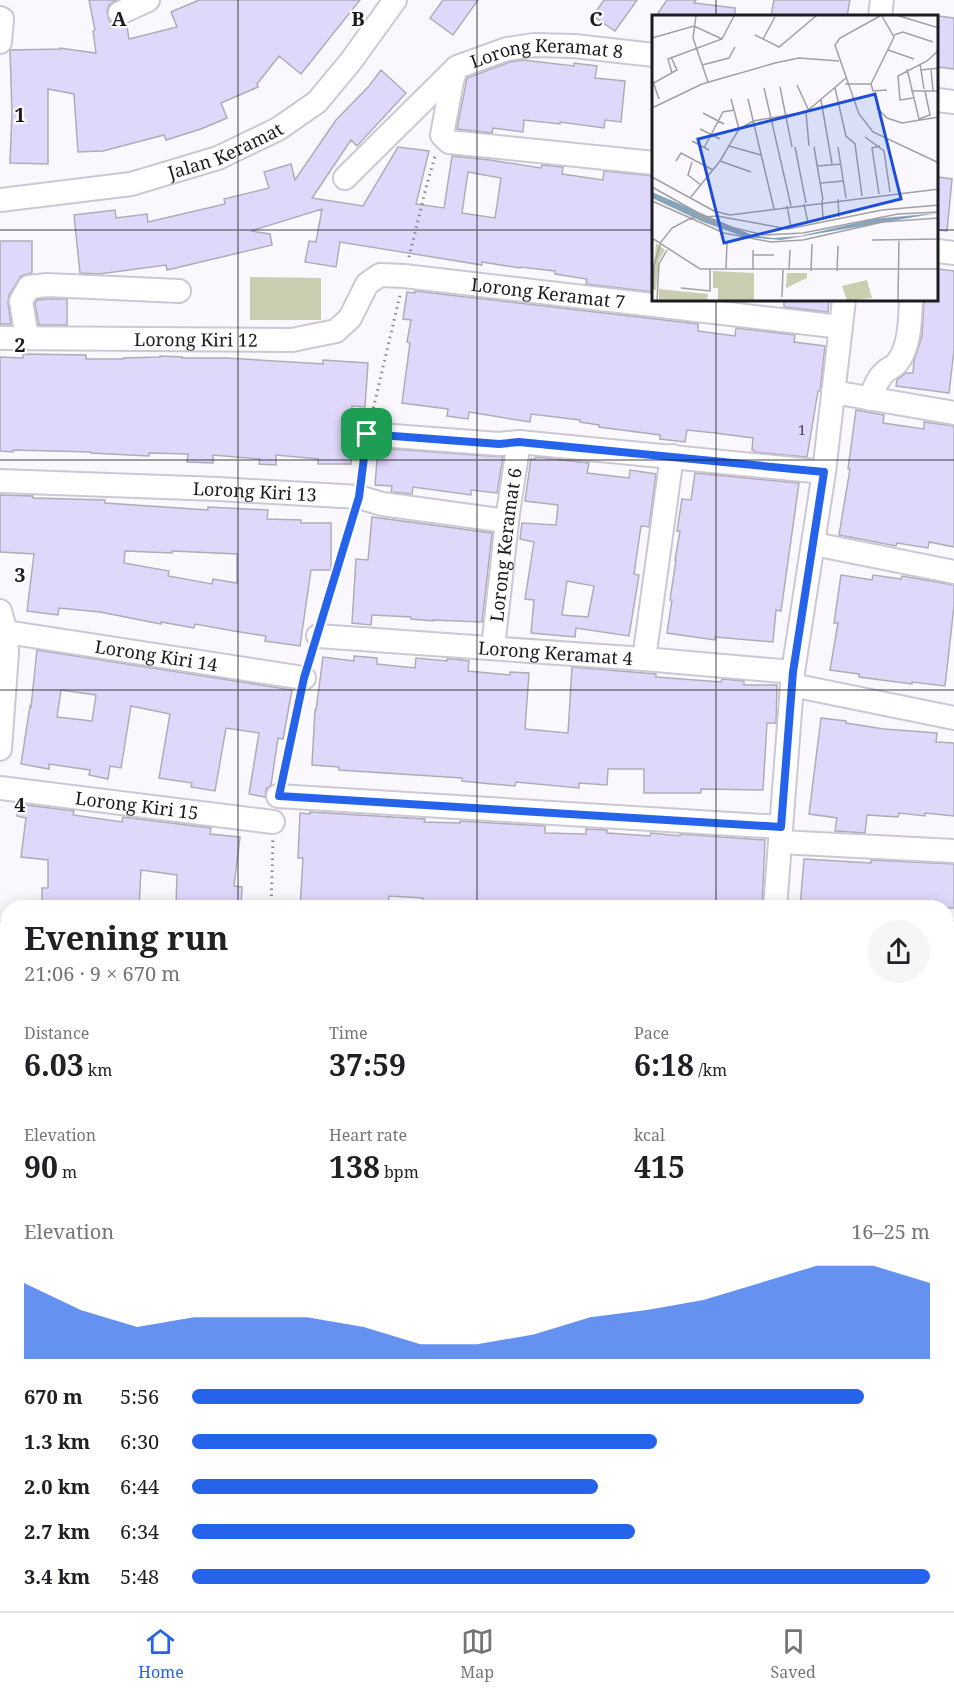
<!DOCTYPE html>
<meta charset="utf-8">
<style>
:root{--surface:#fff;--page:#f6f6f6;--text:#202124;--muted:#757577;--line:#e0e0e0;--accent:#2563eb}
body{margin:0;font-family:"Noto Serif",serif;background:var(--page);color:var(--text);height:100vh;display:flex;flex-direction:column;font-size:22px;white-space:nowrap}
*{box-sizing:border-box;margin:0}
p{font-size:20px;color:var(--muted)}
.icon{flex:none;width:33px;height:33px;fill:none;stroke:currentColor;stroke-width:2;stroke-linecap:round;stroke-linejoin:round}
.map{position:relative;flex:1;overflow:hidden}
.sheet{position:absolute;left:0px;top:900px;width:954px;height:711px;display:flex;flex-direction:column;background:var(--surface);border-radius:24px 24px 0 0;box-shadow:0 3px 15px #0003}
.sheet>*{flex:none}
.pin{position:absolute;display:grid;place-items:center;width:51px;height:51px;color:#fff;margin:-26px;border-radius:12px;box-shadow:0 3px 9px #0006}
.round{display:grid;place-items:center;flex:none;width:63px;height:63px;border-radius:32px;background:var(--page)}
.head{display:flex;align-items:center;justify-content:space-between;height:102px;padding:0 24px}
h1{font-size:33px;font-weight:700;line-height:45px}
.stats{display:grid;grid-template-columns:repeat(3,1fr);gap:9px;height:102px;padding:6px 24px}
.stats div{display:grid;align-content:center}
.stats b{font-size:30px;font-weight:700}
.stats small{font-size:16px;font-weight:400}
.stats p{font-size:16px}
.chart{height:168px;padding:12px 24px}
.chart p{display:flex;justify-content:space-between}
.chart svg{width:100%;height:108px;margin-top:6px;fill:var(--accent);opacity:.7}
ul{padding:0 24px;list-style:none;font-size:20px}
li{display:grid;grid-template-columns:96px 72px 1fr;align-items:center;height:45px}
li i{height:15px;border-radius:8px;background:var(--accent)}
.dock{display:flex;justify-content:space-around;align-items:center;height:84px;border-top:2px solid var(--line);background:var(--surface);font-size:16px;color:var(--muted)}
.dock a{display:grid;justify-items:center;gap:3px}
.dock .on{color:var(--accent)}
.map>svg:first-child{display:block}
.green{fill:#cacdb0}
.water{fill:#88a4bb}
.building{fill:#e0d8fa;stroke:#aeacb7;stroke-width:1.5;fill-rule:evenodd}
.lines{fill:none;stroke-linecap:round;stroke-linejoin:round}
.minor-casing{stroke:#cbc8d4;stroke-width:26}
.highway-casing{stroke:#d6d6d7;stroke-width:34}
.path{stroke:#88878c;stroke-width:3;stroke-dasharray:1.5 4.5;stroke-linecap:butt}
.minor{stroke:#fff;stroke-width:22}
.highway{stroke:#b77f15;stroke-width:32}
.tram{stroke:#37363b;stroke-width:1.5}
.route-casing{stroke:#fff;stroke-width:12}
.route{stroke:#2563eb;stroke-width:8}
.grid{fill:none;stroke:#1c1b20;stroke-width:1.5;stroke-opacity:0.55}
.labels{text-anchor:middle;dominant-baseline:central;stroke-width:4.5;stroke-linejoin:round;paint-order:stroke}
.number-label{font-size:15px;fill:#4d4a56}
.street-label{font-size:18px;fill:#1c1b20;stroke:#fff}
.inset-road{fill:none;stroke:#a1a0a5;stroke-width:1.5}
.view{fill:#1d4ed8;fill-opacity:0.15;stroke:#1d4ed8;stroke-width:3}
.inset-edge{fill:none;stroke:#1c1b20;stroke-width:3}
.grid-label{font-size:20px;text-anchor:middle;font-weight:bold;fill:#1c1b20;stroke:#fff;stroke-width:4.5;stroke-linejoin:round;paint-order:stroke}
</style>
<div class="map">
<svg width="954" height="1611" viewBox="0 0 954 1611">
<rect width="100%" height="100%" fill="#faf8fd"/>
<path class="green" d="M250 277 321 278V320H250Z"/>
<path class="water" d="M954 1328V1387L947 1405V1347Z"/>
<path class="building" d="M89 0H116L109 5 107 11 108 18 111 23 110 28 127 26 129 39 177 27 171 12 199 0H360L301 74 279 56 257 84 258 87 221 103 227 118 201 129 166 140 164 135 103 151 78 152 74 94 48 89V164L10 163 12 112 10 50 60 49V48L96 53 93 31 95 30Z
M443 0H478L453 35 430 18Z
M604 0H637L615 31 593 16Z
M667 0H696L694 3 735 8V16H656Z
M774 0H850L847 16H771Z
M938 16 954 18V69L938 67Z
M523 60 574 66V63L597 66 595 78 625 81 621 122 605 120 604 128 560 122V124L524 120 523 132 493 128 492 133 457 129 467 78 510 62Z
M381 70 406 93 357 146 351 140 312 198 363 206 398 147 429 151 416 204 444 208 452 156 490 160 541 168 542 165 563 167 562 174 603 180 604 171 654 176V292L586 284 587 279 555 274V271L520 267V268L482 262V265L340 242 336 267 305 262 309 241 316 242 322 209 251 231 270 234 272 245 167 270 166 265 99 274 80 273 74 215 115 210 116 218 147 214 148 222 225 204 224 199 269 188 264 172 291 164 295 180 336 120 369 86ZM468 172 501 178 495 218 462 213Z
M938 177 952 179 947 231 938 230Z
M0 241H32V273L21 276 9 295 8 303 11 324H0Z
M938 269 954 271V350L949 393 896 386 897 380 906 373H913L914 361 922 336 924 300H938Z
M415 291 698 324V331L735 336 736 328 795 335 794 342 825 346 820 391H818L807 457 754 452V450H752L753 438 715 433 687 430 685 442 660 439V435L599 427V425L580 422V420L531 414 530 422 469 412 468 419 447 416 448 409 402 403 410 343 407 342 411 320 403 319 407 292 415 293Z
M47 299H67V325H39L35 304 37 300Z
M784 300H829L828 312 784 307Z
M23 354 86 355V359H123V358L160 357V356L182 357V358H226L323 364V360L368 363 365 407 352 406 351 464H318V459L276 455V465L259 464 260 459 213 455V463L187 462 188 454 149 453V456L91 453V452L13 450V452L0 451V357L23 358Z
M856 410 884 415 883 423 924 429V422L954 426V547L929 542 928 548 897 543 896 546 839 535 850 469H848Z
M378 448 503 457 497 493 471 490V495L413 487 412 494 391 492 392 486 375 485Z
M536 457 589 463 587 473 629 478 630 470 656 474 649 527 641 526 634 574 639 575 629 636 576 628 575 637 531 633 534 600 525 599 534 542 520 539 522 523 556 525 558 505 525 501 531 459H535ZM567 581 594 586 588 617 562 615Z
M695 473 799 483 781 611 776 610 773 642 715 637V640L667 633 672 600H670L676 560H675L680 531H677L682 499 691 500Z
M0 495 33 496V498L105 500V503L208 510V507L268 510 267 519 301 520V523H331V570H311L300 646 265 641 266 636 234 631 195 624 194 628 161 622V624L100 612 59 608 58 615 27 611 34 554 0 552ZM125 551 172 553V551L237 554V583L213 579 212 584 168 576 169 571 124 563Z
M372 517 492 533 482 622 433 620V621L411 619V617L372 615 371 625 352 623 356 559 368 560Z
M841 575 872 580 873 575 901 579 902 576 954 585V606L945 686 912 682V684L859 677V674L830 670 838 623H834Z
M37 650 292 690 283 739 278 738 271 785 266 789 265 797 249 794 259 733 226 728 215 791 191 787 192 783 159 778 170 714 131 706 121 768 110 766 108 779 89 775 90 770 49 764V769L21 764 30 706 31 707ZM61 690 96 695 92 721 57 717Z
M354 656 377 658V664L415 668 416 658 447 661V659H454L469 661 468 671 510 675V672L529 673 525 729 568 733 572 667 656 674V677L721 682 722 679 744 681V685H777L776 723H767L763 790 701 789V793H644V769H608L607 785 579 783V788L516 782 515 786 492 784 462 781V778L339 770V767L312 765 315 710H316L323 657 354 661Z
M821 718 846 721V723L884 729 937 733 936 742 954 743V816L925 813V816L899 813 898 817 867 815 865 833 835 831 837 818 809 814Z
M18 804 74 811 73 815 122 822 123 817 211 828 210 834 240 837 234 886 242 887 241 908H176L177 875 141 870 139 908H42V888H48V860L21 857 26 818 17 816Z
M310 812 425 819 424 822 460 823V821L545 826V833L586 834V829L607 830V833L650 836 651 833 680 836V834L765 840 762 908H422L423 898 389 896 388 908H300L303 858H298L300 813 310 814Z
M804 859 871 863V860L954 864V908L828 906V908H800Z"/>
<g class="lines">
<defs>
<g id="minor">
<path d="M120 13 148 0"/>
<path d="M880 16 882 0"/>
<path d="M0 18 2 19 0 42"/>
<path d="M456 68 452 81 442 135 449 142 654 163"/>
<path d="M938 100 954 102"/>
<path id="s1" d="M345 178 457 67 507 49 534 45 574 46 654 55"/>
<path id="s2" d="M0 200 131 184 218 158 278 129 317 102 351 61 395 0"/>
<path d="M938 251 954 253"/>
<path id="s3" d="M0 338 292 340 336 331 350 318 367 284 380 275 404 276 841 327"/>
<path d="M27 338 21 301 29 287 47 285 179 291"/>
<path d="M833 392 954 413"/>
<path d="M870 399C874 389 877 378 886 371 889 368 894 367 897 363 910 347 910 320 911 300"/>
<path d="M367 434 499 444 519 442 824 472"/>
<path id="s4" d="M0 481 218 489 359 497 382 504 507 521"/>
<path d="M814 544 954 572"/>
<path d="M0 611 6 632 7 653 0 749"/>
<path id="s5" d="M6 632 304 678"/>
<path id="s6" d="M318 636 644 659 793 672"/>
<path id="s7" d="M493 648 508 513 519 442"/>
<path d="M644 659 672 456"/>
<path d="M792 685 954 718"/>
<path id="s8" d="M0 788 273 822"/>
<path d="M278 796 781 827"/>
<path d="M780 842 954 851"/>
<path d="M775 908 793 672 824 472 844 300"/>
<path d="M0 944H8"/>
<path d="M946 1004H954"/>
<path d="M0 1106H8"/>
<path d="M0 1220 8 1247"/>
<path d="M0 1487 8 1478"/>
<path d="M0 1500 8 1507"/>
<path d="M950 1589 954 1590"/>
<path d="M340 1604 346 1611"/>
<path d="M64 1611 71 1604"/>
<path d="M246 1611 254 1604"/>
<path d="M399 1611 403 1604"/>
<path d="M666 1611 671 1604"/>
</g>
<path id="highway" d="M946 1295 954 1277
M946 1444 954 1427
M782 1611 787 1604
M848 1611 853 1604"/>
</defs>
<use href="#minor" class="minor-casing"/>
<use href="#highway" class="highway-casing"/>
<path class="path" d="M409 257 427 184 435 156
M372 414 400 295
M362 479 365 453
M323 618 354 515
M282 778 300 696
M271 908 273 840"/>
<use href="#minor" class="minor"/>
<use href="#highway" class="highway"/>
<path class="tram" d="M946 1099 954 1071
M946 1206 954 1186
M706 1611 709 1604
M737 1611 741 1604"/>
</g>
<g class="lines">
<defs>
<path id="route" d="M367 434 499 444 519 442 824 472 793 672 781 827 279 796 304 678 359 497Z"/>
</defs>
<use href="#route" class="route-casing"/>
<use href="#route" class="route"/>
</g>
<path class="grid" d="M238 0V908M477 0V908M716 0V16M0 230H654M938 230H954M716 300V908M0 460H954M0 690H954M0 921H8M946 921H954M0 1151H8M946 1151H954M0 1381H8M946 1381H954M238 1604V1611M477 1604V1611M716 1604V1611"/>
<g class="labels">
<g class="number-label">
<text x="802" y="429">1</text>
</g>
<g class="street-label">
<text stroke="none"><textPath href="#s1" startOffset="250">Lorong Keramat 8</textPath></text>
<text stroke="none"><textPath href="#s2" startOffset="232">Jalan Keramat</textPath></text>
<text stroke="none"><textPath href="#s3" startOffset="579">Lorong Keramat 7</textPath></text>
<text stroke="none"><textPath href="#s3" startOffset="196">Lorong Kiri 12</textPath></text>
<text stroke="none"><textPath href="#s4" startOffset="255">Lorong Kiri 13</textPath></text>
<text stroke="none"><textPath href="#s7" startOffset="104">Lorong Keramat 6</textPath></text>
<text stroke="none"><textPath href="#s6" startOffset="238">Lorong Keramat 4</textPath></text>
<text stroke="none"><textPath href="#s5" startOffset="152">Lorong Kiri 14</textPath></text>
<text stroke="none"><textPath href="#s8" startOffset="138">Lorong Kiri 15</textPath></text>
</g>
</g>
<g transform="translate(652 15)">
<rect width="286" height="286" fill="#faf8fd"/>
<path d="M4 228 13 235 7 245 4 275H0ZM61 256 102 258V286H66V273H61ZM135 258H155V263L134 273ZM215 265 220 283 195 286 190 271ZM7 274 56 279 55 286H7Z" fill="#cacdb0"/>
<path d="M0 177 100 220 121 223 148 221 221 204 286 198 129 225 93 222 51 207 0 183Z" fill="#88a4bb"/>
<path class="inset-road" d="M44 1 41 23 56 67M228 1 188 23 183 30 207 99 221 117 287 148M247 1 287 13M103 20 127 32 164 1M242 20 251 17 281 27M0 23 42 11 70 24M111 24 123 2M236 35 262 44M268 49 272 74M50 50 77 43 83 32M255 54 267 104 278 100 273 76M279 54 281 76M269 55 287 53M20 58 16 44 70 24 82 1M0 64 7 84M0 69 25 55 19 42M193 69H219M219 69 242 22 230 1M219 69 221 76 235 75M145 70 157 96M128 72 140 132M112 73 139 191M183 73 194 121 203 129 210 181M259 76H287M261 83 248 85 246 61 275 46 287 35M79 84 87 114M96 84 122 194M169 85 180 149M0 93 50 69 123 48 147 43 187 46M225 93 235 103 250 108 287 102M154 97 157 131M51 98 72 109M48 114 68 124M213 122 232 136 238 177M40 126 57 135M77 131 109 140M143 132 154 188M162 132 171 185M186 132 194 183M52 133 71 97 82 95M24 146 29 138 61 155M68 146 99 157M40 147 36 160 49 170M166 151 189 149M0 162 62 196 78 200 287 174M169 168 192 166M0 172 66 209 112 220 151 218 246 199 287 197M227 179 220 133 228 131M39 182 68 146 87 114 101 106 154 97 194 63M186 184 187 202M170 185 171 205M0 186 72 218 119 227 151 225 231 207 287 203M152 189 156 208M135 191 139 212M0 223 48 254H287M220 225 287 224M101 240H122M74 254 75 227M101 255V235M137 255 138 235M159 256 160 229M185 256 186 231M29 273 58 276V254M1 274 2 250 9 227 20 213 39 203 65 201 136 214 230 195 287 190M130 282 131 255M5 286 7 249 15 235M246 286 247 224"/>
<path class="view" d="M223 79 249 184 72 228 46 124Z"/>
<rect width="286" height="286" class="inset-edge"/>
</g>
<g class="grid-label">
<text x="119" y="26">A</text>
<text x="358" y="26">B</text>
<text x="596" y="26">C</text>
<text x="20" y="122">1</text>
<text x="20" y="352">2</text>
<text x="20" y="582">3</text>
<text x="20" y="812">4</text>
</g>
</svg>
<div class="pin" style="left:367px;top:434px;background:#1e9e55"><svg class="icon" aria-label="arrive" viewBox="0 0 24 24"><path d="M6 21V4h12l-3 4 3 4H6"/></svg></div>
<section class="sheet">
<div class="head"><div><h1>Evening run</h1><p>21:06 · 9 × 670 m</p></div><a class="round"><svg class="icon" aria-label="share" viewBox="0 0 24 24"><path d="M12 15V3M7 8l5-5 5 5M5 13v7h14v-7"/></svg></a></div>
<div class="stats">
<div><p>Distance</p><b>6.03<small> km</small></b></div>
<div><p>Time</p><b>37:59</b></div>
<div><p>Pace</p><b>6:18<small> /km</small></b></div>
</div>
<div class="stats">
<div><p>Elevation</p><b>90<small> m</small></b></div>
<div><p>Heart rate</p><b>138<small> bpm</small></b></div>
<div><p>kcal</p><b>415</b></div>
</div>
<div class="chart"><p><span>Elevation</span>16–25 m</p>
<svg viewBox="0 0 160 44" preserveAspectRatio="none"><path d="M0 44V13L10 24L20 31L30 27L40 27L50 27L60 31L70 38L80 38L90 34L100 27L110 24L120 20L130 13L140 6L150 6L160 13V44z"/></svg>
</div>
<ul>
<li><b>670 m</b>5:56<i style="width:91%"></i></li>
<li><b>1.3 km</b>6:30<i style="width:63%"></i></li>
<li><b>2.0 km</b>6:44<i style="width:55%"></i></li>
<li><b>2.7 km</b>6:34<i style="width:60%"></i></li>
<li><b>3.4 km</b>5:48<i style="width:100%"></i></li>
</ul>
</section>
</div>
<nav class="dock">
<a class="on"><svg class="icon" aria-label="home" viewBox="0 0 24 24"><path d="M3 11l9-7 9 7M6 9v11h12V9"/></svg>Home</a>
<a><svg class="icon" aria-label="map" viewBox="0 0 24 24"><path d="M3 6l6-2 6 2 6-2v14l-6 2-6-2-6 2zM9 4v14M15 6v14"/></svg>Map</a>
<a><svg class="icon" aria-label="saved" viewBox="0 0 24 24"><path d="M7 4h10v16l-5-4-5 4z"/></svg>Saved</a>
</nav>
